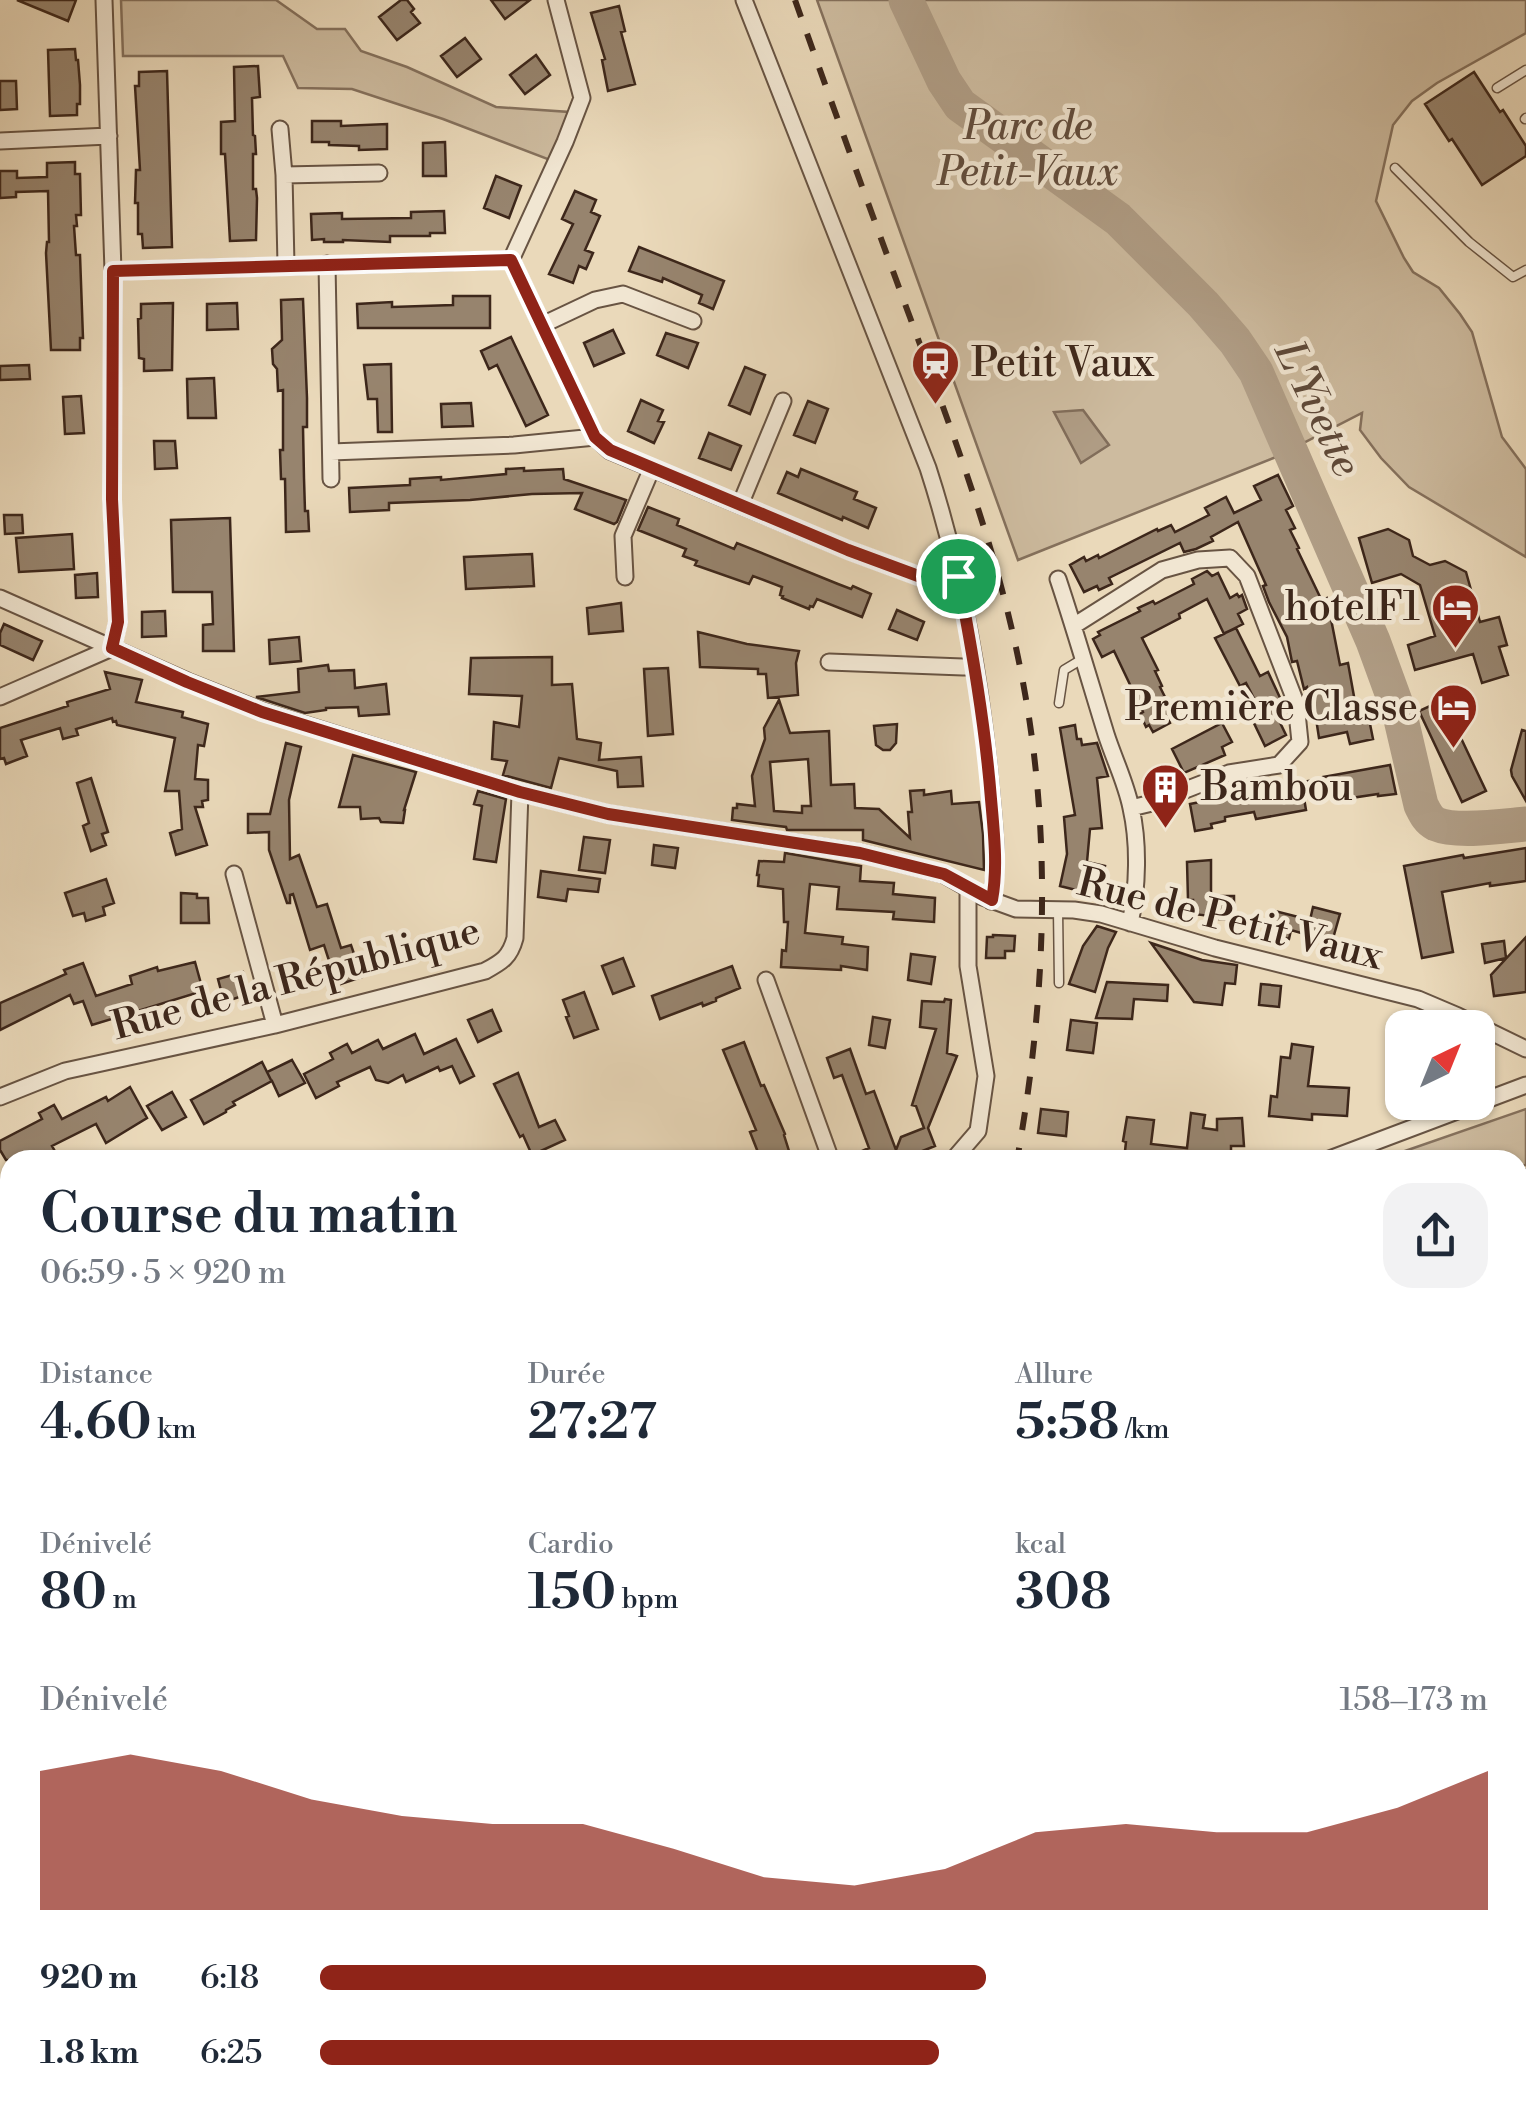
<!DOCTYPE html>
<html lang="fr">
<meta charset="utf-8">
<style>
:root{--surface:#fff;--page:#f2f2f3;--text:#1f2937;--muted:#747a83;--accent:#8f2418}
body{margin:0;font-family:"Libre Bodoni",serif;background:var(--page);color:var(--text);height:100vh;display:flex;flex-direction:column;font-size:38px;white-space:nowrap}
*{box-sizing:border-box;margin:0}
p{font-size:32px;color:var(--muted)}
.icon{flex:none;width:55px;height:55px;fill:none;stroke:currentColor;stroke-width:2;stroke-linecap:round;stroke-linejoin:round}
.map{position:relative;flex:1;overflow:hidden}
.details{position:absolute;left:0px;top:1150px;width:1528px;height:962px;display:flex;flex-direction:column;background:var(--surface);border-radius:30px 30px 0 0;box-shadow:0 2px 8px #0004}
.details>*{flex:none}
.needle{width:65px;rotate:43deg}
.fabs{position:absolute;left:1385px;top:1010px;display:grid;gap:20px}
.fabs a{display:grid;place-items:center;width:110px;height:110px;border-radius:20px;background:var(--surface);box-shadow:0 2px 8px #0004;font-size:50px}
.pin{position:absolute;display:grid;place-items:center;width:85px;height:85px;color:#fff;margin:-42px;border:5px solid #fff;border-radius:50%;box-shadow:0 2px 10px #0007}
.round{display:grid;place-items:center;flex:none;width:105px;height:105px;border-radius:30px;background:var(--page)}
.summary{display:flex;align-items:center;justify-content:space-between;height:170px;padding:0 40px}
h1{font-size:55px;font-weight:600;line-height:75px}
.figures{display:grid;grid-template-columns:repeat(3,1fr);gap:15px;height:170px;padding:10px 40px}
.figures div{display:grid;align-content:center}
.figures b{font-size:50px;font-weight:600}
.figures small{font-size:28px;font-weight:400}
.figures p{font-size:28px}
.chart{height:280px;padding:20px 40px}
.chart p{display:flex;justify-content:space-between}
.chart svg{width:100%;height:180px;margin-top:10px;fill:var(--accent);opacity:.7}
ul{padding:0 40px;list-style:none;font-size:32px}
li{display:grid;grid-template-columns:160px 120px 1fr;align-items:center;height:75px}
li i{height:25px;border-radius:12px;background:var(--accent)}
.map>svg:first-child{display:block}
.green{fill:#cdbb9f;stroke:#85715d;stroke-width:2.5}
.water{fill:#af9c84;stroke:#816d5a;stroke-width:2.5}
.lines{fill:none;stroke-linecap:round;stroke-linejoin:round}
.river{stroke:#af9c84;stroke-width:35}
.building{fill:#97846e;stroke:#3d271b;stroke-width:2.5;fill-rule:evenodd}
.lane-casing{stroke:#685443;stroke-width:11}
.street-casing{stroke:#685443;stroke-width:19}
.secondary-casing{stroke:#3d271b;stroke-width:26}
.lane{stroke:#f1e6d2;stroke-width:8}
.street{stroke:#f1e6d2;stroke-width:15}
.secondary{stroke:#f1e6d2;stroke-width:22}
.tram{stroke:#3d271b;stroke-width:2.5}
.rail{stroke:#3d271b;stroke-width:6;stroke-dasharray:18 18;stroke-linecap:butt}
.route-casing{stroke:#fff;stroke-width:20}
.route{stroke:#8f2418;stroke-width:12}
.labels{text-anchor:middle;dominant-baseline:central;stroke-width:9;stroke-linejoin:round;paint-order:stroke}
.park-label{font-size:40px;font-style:italic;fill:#614c3c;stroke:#f1e6d2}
.poi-label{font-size:40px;fill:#3d271b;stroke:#f1e6d2;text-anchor:start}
.street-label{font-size:40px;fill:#3d271b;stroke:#f1e6d2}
.water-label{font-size:42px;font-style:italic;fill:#5f4a3a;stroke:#f1e6d2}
</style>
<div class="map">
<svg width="1526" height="2112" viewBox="0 0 1526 2112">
<rect width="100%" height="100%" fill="#ead9ba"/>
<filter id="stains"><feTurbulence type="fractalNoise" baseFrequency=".002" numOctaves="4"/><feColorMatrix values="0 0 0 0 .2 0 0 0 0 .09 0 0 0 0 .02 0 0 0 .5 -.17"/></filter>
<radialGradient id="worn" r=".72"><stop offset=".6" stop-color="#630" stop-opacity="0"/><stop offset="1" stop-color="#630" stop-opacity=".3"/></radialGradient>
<path class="green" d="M121 0H276L317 29H345L361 51 407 67 496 107 569 112 550 160 443 119 352 89 298 88 283 56H123Z
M817 0H1526V33L1437 83 1412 101 1393 125 1376 201 1404 258 1413 272 1439 288 1460 314 1472 332 1502 437 1526 469V557L1409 487 1381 458 1360 430 1362 413 1276 457 1018 560Z
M1526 1109V1165L1518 1166V1160H1379Z
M1518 1371H1526V1547L1518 1564Z
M1114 2102H1327L1329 2112H1100Z
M636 2103V2102L777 2103 763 2112H634Z"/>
<path class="water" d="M1083 410 1109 445 1081 463 1054 412Z
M1526 1547V1613L1518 1627V1564Z"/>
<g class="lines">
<path class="river" d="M906 0 944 81 960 105 1118 219 1203 304 1235 341 1256 372 1373 641 1400 715 1421 805C1425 813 1428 820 1436 824 1457 833 1504 826 1526 824"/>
</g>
<path class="building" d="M17 0H76L68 21Z
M401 0H407L414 9 411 12 420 23 397 40 379 17Z
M491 0H530L505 19Z
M619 6 625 31 621 32 635 84 608 91 602 60 605 59 591 13Z
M465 38 481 59 457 77 441 56Z
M75 49 76 60H78L80 85V104H77V115L50 116 48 50Z
M536 55 550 75 525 94 510 75Z
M258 66 260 97 252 98 253 135 255 136 256 154H253V189H256L257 198 256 240 230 241 225 154H221V122L235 121 234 67Z
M167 71 172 247 143 248 142 234H138V203H135L136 170H140L135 86H139V72Z
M1474 72 1500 112 1503 110 1526 146V156L1482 185 1452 139 1449 141 1425 104Z
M0 81H16L17 109 0 110Z
M312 121H341V126L387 124V149L359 150V146L329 145V142H312Z
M445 142 446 176H423V143Z
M75 162V174H80L81 215H76L77 226H74L76 255H80L83 338H80V350H51L46 253 47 242H49L48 191 16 192V197L0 198V171H17V178L47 177V163Z
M496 176 521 186 509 218 484 208Z
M575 191 596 200 591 212 600 216 585 250 593 253 586 269 579 266 573 283 549 274 573 224 562 219Z
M444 211 445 233H430V236H390V242L343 240V242H324V239L312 240 311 214 342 213V219L411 218V212Z
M639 247 724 281 713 309 699 303 702 295 663 278 662 282 629 271Z
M453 296H490V328H358L357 304 392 302V307L453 305Z
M303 299 307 398V427H303L304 478 305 511H308L309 531 286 532 285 479H281L280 450H283V390L278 391 277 369 273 364 272 349 282 340 281 300Z
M173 303 172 370 144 371V359L139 358 138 319 141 318V304Z
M237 303 238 329 207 330V304Z
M613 330 624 353 594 366 584 343Z
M666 333 698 343 688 368 657 355Z
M511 337 548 415 526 426 497 365 489 369 481 351Z
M391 364 392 432H378L377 399H368L364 365Z
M29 365 30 379 0 380V366Z
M745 367 765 375 750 414 729 405Z
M214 378 216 418H188L187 379Z
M81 396 84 433 65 434 63 397Z
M641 400 663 410 658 421 664 422 654 443 628 431Z
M808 401 828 409 815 443 794 435Z
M471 403 473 426 442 427 441 404Z
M709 433 741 446 731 470 699 458Z
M154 441H175L177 468 155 469Z
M524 468V471L563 469 564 479 626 500 617 522 614 524 575 509 582 493 532 494 470 500 389 503V510L350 512 349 488 410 485V479L441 477V480L506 474V469Z
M801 469 857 492 854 499 876 508 868 528 843 517 842 520 778 493 787 472 798 477Z
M1278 475 1293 506 1286 510 1295 528 1290 530 1299 548 1297 549 1322 601 1327 598 1336 617 1331 619 1340 665 1348 663 1355 702 1360 701 1364 720 1369 719 1373 739 1350 744 1347 732 1319 738 1313 699 1310 700 1307 687 1304 689 1297 661 1292 662 1287 637 1269 602 1263 586 1266 585 1238 522 1211 537 1213 541 1196 549 1184 552 1180 543 1109 578 1112 584 1099 590 1097 586 1084 592 1070 565 1084 557 1086 561 1098 555 1099 558 1157 529 1158 531 1171 525 1175 532 1209 515 1205 508 1226 497 1234 513 1261 500 1254 486Z
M648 507 679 519 677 525 734 549 737 543 838 584 851 589 853 586 871 594 862 617 817 599 813 607 810 606 809 609 782 598 783 596 780 595 782 587 753 576 749 584 695 565 697 561 683 556 686 549 638 530Z
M4 515H22L23 533 5 534Z
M230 518 234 651H203V625L213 624 212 592H173L171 520Z
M1388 529 1409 540 1413 556 1430 565 1445 561 1466 572 1480 622 1499 617 1507 645 1499 647 1508 675 1482 683 1473 654 1415 670 1408 645 1435 636 1420 585 1401 574 1372 583 1359 538Z
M72 534 74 569 19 572 16 538Z
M532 554 534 586 466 589 464 557Z
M1207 571 1212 576 1218 573 1230 598 1237 594 1239 597 1242 595 1247 609 1238 614 1243 624 1225 633 1236 628 1260 676 1268 672 1282 702 1272 706 1286 735 1265 746 1251 717 1261 712 1246 683 1240 686 1215 638 1224 634 1207 599 1179 614 1180 618 1142 638 1158 670 1155 671 1162 686 1160 687 1167 701 1165 703 1170 715 1167 716 1170 723 1153 732 1149 725 1146 727 1140 714 1143 712 1114 651 1102 657 1093 639 1100 635 1098 632 1140 611 1138 608 1153 601 1155 604 1194 584 1192 579Z
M97 573 98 597 76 598 75 575Z
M621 603 623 631 589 634 587 608Z
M897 610 924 622 917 640 889 629Z
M165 611 166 636 142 637V612Z
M4 624 42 641 33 660 0 645V633Z
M698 632 747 644 799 651 796 663 798 695 768 698 766 674H758V669L700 667Z
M299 637 301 661 270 664 269 640Z
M552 657V685L572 684 577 739 601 743 599 760 641 757 643 786 618 787 617 771 559 758 551 788 503 775 507 761 492 759 494 722 519 727 522 696 469 694 471 658Z
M328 665 329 671 354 670 355 688 386 684 389 714 359 716 358 707 326 708V710L305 713 256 697 299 692 298 669Z
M668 668 673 734 648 736 644 669Z
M105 672 142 680 136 702 183 712 182 717 208 724 204 746 198 745 195 779 208 780V800L202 801 203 807H195L207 845 176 855 170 833 182 829 179 791H165L175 738 117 725 116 721 113 722 112 718 76 729 78 735 63 739 60 728 21 740 27 756 6 764 4 758 0 759V728L68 706 67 702 110 689Z
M779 700 790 733 829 731 831 785 854 784 855 808 879 809 910 838 908 812H912L910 791 924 790V795L951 791 952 804 979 802 983 834 984 870 863 840V830H787L786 827 732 820 733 808H737V804L755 806 752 776 765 739 764 728ZM808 759 811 806H802V813L774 811 770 762Z
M1443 700 1486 791 1462 802 1419 711Z
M1222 723 1232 742 1222 747 1225 755 1184 773 1172 749Z
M897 724 896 743 890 750H883L876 745 874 726Z
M1075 725 1077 739H1081L1082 745 1097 743 1108 776 1097 778 1102 828 1090 829 1087 862 1105 866 1102 884 1098 883 1096 895 1060 886 1067 854 1064 817 1075 815 1060 728Z
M1522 730 1526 731V801L1512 776 1511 770Z
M286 743 301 747 289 800 290 859 299 855 317 907 327 904 341 948 351 945 362 977 341 984 337 972 333 973 324 945 310 950 293 894 290 895V903H287L269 850V832L248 833V814H270Z
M353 755 416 772 404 810H405L403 823 381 822 379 818 361 819 360 807H339Z
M1390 765 1396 794 1378 796V794L1351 798 1349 790 1326 794 1323 777Z
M91 778 108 832 102 834 106 845 91 851 83 826 89 823 77 783Z
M1309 781 1316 796 1304 798 1306 810 1256 819 1254 812 1225 817V821L1211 824 1212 828 1195 831 1190 804 1235 795V791L1250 788 1251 791Z
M478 791 506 799 496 862 474 859 482 806 474 804Z
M584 837 610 840 605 873 579 870Z
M654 845 678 848 675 868 652 865Z
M1526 848V881L1490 886V883L1442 892 1453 952 1422 958 1404 866 1463 855 1464 858Z
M785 853 861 866 860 881 894 883 893 894 935 898 934 922 893 919 894 912 837 909 839 887 810 884 805 933 843 937 842 944 868 947 867 970 841 966V970L781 967 782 950 786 951 788 922H784L783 889 758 886 759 875H757L759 861 784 862Z
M1211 860V896H1234V919H1211V916L1193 914V900H1188L1187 862Z
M541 871 600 879 598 892 568 889 566 901 538 897Z
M106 879 114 903 103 907 105 915 86 921 84 913 73 916 65 893Z
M181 893 197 894V898H208L209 923H181Z
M1313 907 1340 914 1332 942 1291 930 1289 939 1269 933 1275 911 1310 920Z
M1097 926 1116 932 1108 948 1095 992 1069 984 1083 946Z
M993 935 1015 936 1014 951H1005V958H986L987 937H993Z
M1526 937V992L1494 996 1491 975Z
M1504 941 1506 958 1485 963 1482 944Z
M1151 943 1202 960 1237 965 1235 984 1225 983 1222 1005 1194 1002Z
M911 954 935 957 931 984 908 980Z
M623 958 634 986 613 994 602 966Z
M195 962 203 991 92 1025 83 1001 74 1004 70 995 0 1030V1003L66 974 64 970 83 963 96 996 132 984 130 976 157 967 158 971Z
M732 966 740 988 716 998V1001L703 1006 702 1003 660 1019 652 996Z
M243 972 249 994 224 1002 218 979Z
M1107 982 1168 985 1167 1001 1134 999 1132 1019 1096 1018Z
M1261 984 1281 986 1279 1007 1259 1005Z
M584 992 598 1029 574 1038 566 1017 569 1016 563 1000Z
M945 999 951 1000 947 1053 957 1056 928 1128 935 1146 900 1160H842L869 1148 842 1075 834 1078 827 1058 850 1049 866 1094 874 1091 896 1150 901 1137 924 1128 916 1106 912 1105 936 1029 920 1027 922 1001 944 1002Z
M492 1010 501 1031 478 1042 468 1020Z
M873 1017 890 1020 885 1048 869 1045Z
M1071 1020 1097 1023 1093 1053 1067 1050Z
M415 1034 424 1054 456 1039 474 1076 460 1083 452 1066 440 1071 438 1067 406 1082 403 1075 388 1083 376 1080 370 1067 337 1082 339 1086 316 1098 304 1074 333 1059 330 1053 347 1044 352 1053 378 1040 383 1049Z
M744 1042 761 1086 764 1085 785 1134 784 1135 789 1151 764 1160H761L750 1132 756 1130 723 1050Z
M1292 1044 1313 1047 1308 1086 1349 1088 1347 1116 1312 1114V1120L1269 1116 1271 1096 1277 1097 1281 1057 1290 1058Z
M292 1060 305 1083 279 1096 272 1081 233 1102 235 1105 226 1110V1112L204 1124 191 1100 262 1062 271 1080 267 1072Z
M518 1073 539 1127 555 1120 565 1140 532 1155 523 1135 520 1137 494 1084Z
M130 1087 147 1118 106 1143 96 1124 52 1146 60 1160H6L0 1150V1141L42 1119 39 1113 54 1105 62 1119 106 1097 108 1101Z
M172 1092 186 1117 162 1130 147 1106Z
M1041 1109 1068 1112 1066 1136 1038 1133Z
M1191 1113 1205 1115 1203 1128 1217 1130V1119L1242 1118 1244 1146H1231V1152L1204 1153 1203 1160H1124L1126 1142 1123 1141 1127 1117 1154 1120 1151 1144 1187 1148Z"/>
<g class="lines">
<defs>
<path id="lane" d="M1497 88 1526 70
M1525 119 1526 118
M1395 168 1469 242 1513 277 1526 270
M1059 703 1064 670 1084 658
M1058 910 1059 983
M1518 1869 1526 1863
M0 2022 10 2029
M86 2102 89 2112
M120 2112 126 2102
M273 2112 294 2102
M1059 2112 1072 2102
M1400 2112 1413 2102"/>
<path id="street" d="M104 0 113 271 112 499 118 622 112 648
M744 0 928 468C962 573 981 682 991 793 994 828 999 866 991 901
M280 129 284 175 286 265
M0 141 109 136
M284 175 379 173
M511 260 565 142 582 98 556 0
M327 264 331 479
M113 271 511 260 595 437 610 451 848 550 921 577 932 580 958 576
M542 325 595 300 623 294 693 321
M331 452 514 445 595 437
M740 505 783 401
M625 577 623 536 652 468
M1058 579C1075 630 1090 682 1106 734 1114 759 1126 783 1131 808 1139 843 1138 888 1130 923
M0 598 187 681 262 711 520 792 608 814 861 853 943 874 983 897 1016 909 1074 910 1101 914 1215 948 1418 999 1458 1016 1526 1049
M1075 625 1162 570 1198 560 1230 558 1247 576 1296 703 1300 742 1279 765 1229 773 1152 803 1131 808
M829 662 963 667 975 666
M0 697 112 648
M234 874 275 1025
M766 980 831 1160
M0 1097 65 1071 275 1025 485 971C502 962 510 957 515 938L520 792
M953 1160 978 1131 986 1076 968 966V889
M1327 1160 1526 1085
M1518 1348 1526 1347
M0 1645 10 1633
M0 1666 10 1673
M1518 1781 1526 1775
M0 2075 10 2059
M1345 2102 1346 2112
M1374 2102 1376 2112
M937 2112 951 2102"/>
<path id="secondary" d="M1518 1181H1526
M1518 1206 1526 1205
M457 2112 459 2102
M489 2112 492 2102"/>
</defs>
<use href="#lane" class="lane-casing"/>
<use href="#street" class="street-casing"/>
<use href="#secondary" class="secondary-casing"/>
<use href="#lane" class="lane"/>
<use href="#street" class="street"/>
<use href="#secondary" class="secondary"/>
<path class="tram" d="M159 2112 164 2102
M197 2112 203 2102"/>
<path class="rail" d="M795 0C832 104 870 209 908 312 952 431 997 548 1021 672 1053 833 1046 1000 1017 1160
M563 2112 566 2102
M604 2112 607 2102"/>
</g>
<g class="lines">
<defs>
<path id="route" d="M511 260 595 437 610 450 848 550 921 577 932 580 958 576C972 650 985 724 991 799 994 833 998 868 992 900L944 874 860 853 608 814 520 792 262 712 187 682 112 648 118 622 112 499 113 271Z"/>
</defs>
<use href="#route" class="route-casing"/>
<use href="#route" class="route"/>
</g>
<defs>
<symbol id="station-pin" viewBox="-11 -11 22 30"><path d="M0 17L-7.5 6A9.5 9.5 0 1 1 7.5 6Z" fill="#8f2418" stroke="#f1e6d2"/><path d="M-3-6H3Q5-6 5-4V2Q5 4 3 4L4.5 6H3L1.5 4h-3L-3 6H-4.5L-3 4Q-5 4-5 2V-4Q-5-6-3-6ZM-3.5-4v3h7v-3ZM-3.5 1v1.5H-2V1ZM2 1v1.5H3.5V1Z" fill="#fff"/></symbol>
<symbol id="hotel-pin" viewBox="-11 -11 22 30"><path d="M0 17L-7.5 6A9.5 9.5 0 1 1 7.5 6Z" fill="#8f2418" stroke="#f1e6d2"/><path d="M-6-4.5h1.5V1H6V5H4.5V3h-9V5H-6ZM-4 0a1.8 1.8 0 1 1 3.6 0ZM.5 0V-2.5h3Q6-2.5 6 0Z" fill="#fff"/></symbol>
<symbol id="building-pin" viewBox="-11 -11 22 30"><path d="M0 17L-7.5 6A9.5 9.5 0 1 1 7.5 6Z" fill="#8f2418" stroke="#f1e6d2"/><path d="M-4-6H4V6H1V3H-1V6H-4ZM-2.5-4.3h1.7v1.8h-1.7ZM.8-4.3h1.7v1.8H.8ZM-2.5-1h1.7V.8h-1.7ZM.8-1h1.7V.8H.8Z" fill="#fff"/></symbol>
</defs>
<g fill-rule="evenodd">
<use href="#station-pin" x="908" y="336" width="55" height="75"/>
<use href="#hotel-pin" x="1428" y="580" width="55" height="75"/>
<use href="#hotel-pin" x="1426" y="680" width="55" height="75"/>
<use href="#building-pin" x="1138" y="760" width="55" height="75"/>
</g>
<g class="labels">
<g class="park-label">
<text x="1028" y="127">Parc de<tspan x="1028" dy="46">Petit-Vaux</tspan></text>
</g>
<g class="poi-label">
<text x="971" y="364">Petit Vaux</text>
<text x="1420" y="608" text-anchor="end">hotelF1</text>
<text x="1418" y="708" text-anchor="end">Première Classe</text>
<text x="1201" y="788">Bambou</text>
</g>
<g class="street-label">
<text transform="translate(1230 920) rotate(14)">Rue de Petit Vaux</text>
<text transform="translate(296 979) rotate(-15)">Rue de la République</text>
</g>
<g class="water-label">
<text transform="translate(1317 409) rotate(64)">L'Yvette</text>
</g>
</g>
<rect width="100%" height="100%" filter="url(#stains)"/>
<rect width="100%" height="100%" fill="url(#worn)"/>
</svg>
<div class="fabs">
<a><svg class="needle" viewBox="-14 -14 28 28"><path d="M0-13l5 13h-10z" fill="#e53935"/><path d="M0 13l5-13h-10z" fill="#747a83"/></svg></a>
</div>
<div class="pin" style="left:958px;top:576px;background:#1e9e55"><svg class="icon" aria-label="arrive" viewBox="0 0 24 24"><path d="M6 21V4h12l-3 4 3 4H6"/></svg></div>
<section class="details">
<div class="summary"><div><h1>Course du matin</h1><p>06:59 · 5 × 920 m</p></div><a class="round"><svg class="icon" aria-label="share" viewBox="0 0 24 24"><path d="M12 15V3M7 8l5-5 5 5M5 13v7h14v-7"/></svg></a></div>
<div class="figures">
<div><p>Distance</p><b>4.60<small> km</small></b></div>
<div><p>Durée</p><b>27:27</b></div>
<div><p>Allure</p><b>5:58<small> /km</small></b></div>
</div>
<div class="figures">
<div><p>Dénivelé</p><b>80<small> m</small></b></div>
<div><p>Cardio</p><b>150<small> bpm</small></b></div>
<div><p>kcal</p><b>308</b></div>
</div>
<div class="chart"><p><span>Dénivelé</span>158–173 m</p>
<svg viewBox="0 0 160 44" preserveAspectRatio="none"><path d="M0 44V10L10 6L20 10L30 17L40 21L50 23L60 23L70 29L80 36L90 38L100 34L110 25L120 23L130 25L140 25L150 19L160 10V44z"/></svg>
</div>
<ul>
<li><b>920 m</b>6:18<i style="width:57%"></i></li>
<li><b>1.8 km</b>6:25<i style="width:53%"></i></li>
</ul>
</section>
</div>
